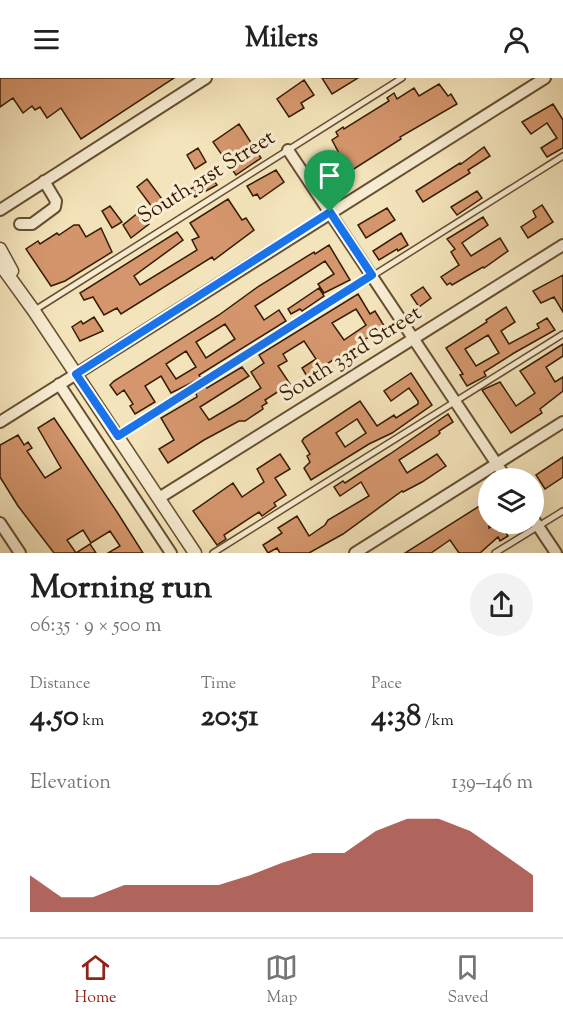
<!DOCTYPE html>
<meta charset="utf-8">
<style>
:root{--surface:#fff;--page:#f2f2f2;--text:#222;--muted:#767676;--line:#e0e0e0;--accent:#8f2418}
body{margin:0;font-family:"Sorts Mill Goudy",serif;background:var(--page);color:var(--text);height:100vh;display:flex;flex-direction:column;font-size:22px;white-space:nowrap}
*{box-sizing:border-box;margin:0}
p{font-size:20px;color:var(--muted)}
.icon{flex:none;width:33px;height:33px;fill:none;stroke:currentColor;stroke-width:2;stroke-linecap:round;stroke-linejoin:round}
.map{position:relative;height:475px;overflow:hidden}
.drawer{display:flex;flex-direction:column;background:var(--surface);flex:1}
.drawer>*{flex:none}
.buttons{position:absolute;left:478px;top:390px;display:grid;gap:12px}
.buttons a{display:grid;place-items:center;width:66px;height:66px;border-radius:50%;background:var(--surface);box-shadow:0 6px 24px #0002;font-size:30px}
.pin{position:absolute;display:grid;place-items:center;width:51px;height:51px;color:#fff;margin:-62px -26px;border-radius:50% 50% 50% 0;rotate:-45deg;box-shadow:0 0 6px #0007}
.pin .icon{rotate:45deg}
.round{display:grid;place-items:center;flex:none;width:63px;height:63px;border-radius:32px;background:var(--page)}
.headline{display:flex;align-items:center;justify-content:space-between;height:102px;padding:0 30px}
h1{font-size:33px;font-weight:700;line-height:45px}
.stats{display:grid;grid-template-columns:repeat(3,1fr);gap:9px;height:102px;padding:6px 30px}
.stats div{display:grid;align-content:center}
.stats b{font-size:30px;font-weight:700}
.stats small{font-size:16px;font-weight:400}
.stats p{font-size:16px}
.chart{height:168px;padding:12px 30px}
.chart p{display:flex;justify-content:space-between}
.chart svg{width:100%;height:108px;margin-top:6px;fill:var(--accent);opacity:.7}
header{display:flex;justify-content:space-between;align-items:center;height:78px;padding:0 30px;background:var(--surface);font-size:27px;font-weight:700}
.menu{display:flex;justify-content:space-around;align-items:center;height:84px;border-top:2px solid var(--line);background:var(--surface);font-size:16px;color:var(--muted)}
.menu a{display:grid;justify-items:center;gap:3px}
.menu .current{color:var(--accent)}
.map>svg:first-child{display:block}
.building{fill:#d5966d;stroke:#361c00;stroke-width:1.5;fill-rule:evenodd}
.lines{fill:none;stroke-linecap:round;stroke-linejoin:round}
.service-casing{stroke:#664e2f;stroke-width:8}
.minor-casing{stroke:#664e2f;stroke-width:14}
.tertiary-casing{stroke:#664e2f;stroke-width:15}
.service{stroke:#f8edd3;stroke-width:5}
.minor{stroke:#f8edd3;stroke-width:10}
.tertiary{stroke:#f8edd3;stroke-width:12}
.route-casing{stroke:#fff;stroke-width:12}
.route{stroke:#1a73e8;stroke-width:8}
.labels{text-anchor:middle;dominant-baseline:central;stroke-width:6;stroke-linejoin:round;paint-order:stroke}
.street-label{font-size:22px;fill:#361c00;stroke:#f8edd3}
</style>
<header><svg class="icon" aria-label="menu" viewBox="0 0 24 24"><path d="M4 6h16M4 12h16M4 18h16"/></svg>Milers<svg class="icon" aria-label="person" viewBox="0 0 24 24"><circle cx="12" cy="8" r="4"/><path d="M4 21q1-7 8-7t8 7"/></svg></header>
<div class="map">
<svg width="563" height="475" viewBox="0 0 563 475">
<rect width="100%" height="100%" fill="#f4e4bb"/>
<filter id="stains"><feTurbulence type="fractalNoise" baseFrequency=".00333" numOctaves="4"/><feColorMatrix values="0 0 0 0 .2 0 0 0 0 .09 0 0 0 0 .02 0 0 0 .5 -.17"/></filter>
<radialGradient id="worn" r=".72"><stop offset=".6" stop-color="#630" stop-opacity="0"/><stop offset="1" stop-color="#630" stop-opacity=".3"/></radialGradient>
<path class="building" d="M0 0H174L81 61 61 30 47 40 40 29 35 32 32 28 23 35 13 20 0 29Z
M322 0H358L332 16Z
M304 2 314 17 301 25 304 30 289 39 277 21Z
M439 6 448 18 451 16 457 26 400 59 401 61 335 103 326 89 341 79 332 62 338 58 336 54 343 49 344 51 389 23 387 20 394 15 397 21 414 10 419 18Z
M553 26 563 42V70L547 79 541 70 557 60 547 45 531 56 522 44Z
M239 46 261 80 236 97 213 64Z
M484 69 490 78 468 92 470 95 423 124 416 113 460 85 461 86Z
M198 70 206 84 195 91 187 77Z
M276 92 284 104 260 121 257 116 253 118 247 108Z
M212 100 217 107 195 119 190 111Z
M147 101 162 121 152 129 137 109Z
M477 113 482 120 457 137 451 129Z
M228 121 242 142 246 140 254 152 214 182 212 179 121 236 117 230 104 237 93 219 84 222 80 215 177 154 183 162 134 198 140 207 197 172 192 162 199 159 190 145Z
M542 127 553 144 528 160 521 149 536 139 533 133Z
M110 128 122 144 112 150 102 133Z
M144 130 151 140 147 143 149 146 131 160 123 147Z
M387 130 395 142 366 160 358 147Z
M483 139 488 147 462 165 471 178 500 160 508 173 484 190 483 189 452 207 450 205 447 207 441 199 459 187 451 174 455 171 447 161Z
M74 147H79L86 159 101 150 112 174 65 203 51 208 26 171 38 163 40 166 57 155 59 157Z
M401 155 408 167 398 173 397 171 379 182 373 173Z
M329 167 350 202 324 215 318 206 334 196 325 183 255 228 264 242 279 232 286 243 199 297 201 300 171 315 161 298 145 308 155 324 135 336 130 328 133 326 124 312 117 317 110 307 114 303 219 237 259 208 314 174 315 176ZM225 246 235 261 206 280 196 264ZM186 273 196 289 176 301 166 286Z
M563 197V234L554 219 541 225 533 213Z
M423 209 431 220 419 229 411 217Z
M319 210 324 218 302 233 300 231 291 236 288 231Z
M358 216 370 236 375 233 386 251 365 261 367 265 357 271 354 268 318 292 321 296 311 305 302 290 316 281 304 263 283 276 287 283 278 288 290 306 265 322 267 325 262 328 263 331 245 343H239L204 362 168 385 159 371 174 362 161 340 197 319 196 315 206 308 207 310 242 289 249 298 200 329 209 342 236 326 261 310 251 294 264 285 259 277ZM356 231 366 247 344 262 332 245Z
M506 229 515 244 501 253 509 266 539 250 537 246 547 240 555 252 514 275 484 294 486 298 467 308 460 297 463 296 446 270 487 244 486 242ZM488 257 499 275 476 288 465 271Z
M94 239 103 253 80 263 72 249 81 243 83 246Z
M563 266V278L546 289 555 304 563 299V313L540 331 542 335 511 355 482 312 500 304 516 328 535 315 520 293Z
M411 295 432 327 392 355 369 366 311 402 304 390 310 384 307 378 310 376 302 363 304 360 360 323 377 348 394 337 396 340 418 326V323L409 310 391 323 384 313ZM357 341 366 355 345 369 336 355Z
M448 336 453 344 439 353 440 355 437 358 399 382 407 395 437 376 446 388 422 404 403 414 402 413 343 456 309 475H280L277 470 268 475 263 467 282 455 278 450 297 438 309 458 325 447 328 442 369 418 361 404 340 418 334 409 343 403 345 405 390 376Z
M54 340 117 434 143 475H108L120 468 110 453 91 465 83 452 67 462 76 475 90 466 96 475H54L18 428 0 399V367L18 357 24 367 28 364 32 370 27 373 45 400 61 390 38 350Z
M280 376 290 391 275 400 286 417 274 425 276 428 262 438 259 434 224 457 226 461 217 467 193 433 233 405 242 419 264 404 257 391Z
M563 379V399L545 411 536 397Z
M489 422V450L495 447 497 452 502 449 508 458 500 463 498 459 480 475H459L450 462 431 475H405Z"/>
<g class="lines">
<defs>
<path id="service" d="M35 232 402 0
M118 358 563 78
M213 475 563 256
M495 475 563 433"/>
<path id="minor" d="M288 72 506 400
M0 132 206 0
M20 146H32L55 129 56 123 44 103
M59 306 171 475
M0 344 545 0
M159 420 563 167
M534 442 556 475
M0 445 20 475
M355 475 563 344"/>
<path id="tertiary" d="M0 171 12 193
M0 186 34 233 195 475"/>
</defs>
<use href="#service" class="service-casing"/>
<use href="#minor" class="minor-casing"/>
<use href="#tertiary" class="tertiary-casing"/>
<use href="#service" class="service"/>
<use href="#minor" class="minor"/>
<use href="#tertiary" class="tertiary"/>
</g>
<g class="lines">
<defs>
<path id="route" d="M330 134 372 197 118 358 76 296Z"/>
</defs>
<use href="#route" class="route-casing"/>
<use href="#route" class="route"/>
</g>
<g class="labels">
<g class="street-label">
<text transform="translate(207 100) rotate(-32)">South 31st Street</text>
<text transform="translate(351 277) rotate(-32)">South 33rd Street</text>
</g>
</g>
<rect width="100%" height="100%" filter="url(#stains)"/>
<rect width="100%" height="100%" fill="url(#worn)"/>
</svg>
<div class="buttons">
<a><svg class="icon" aria-label="layers" viewBox="0 0 24 24"><path d="M12 4l9 5-9 5-9-5zM3 14l9 5 9-5"/></svg></a>
</div>
<div class="pin" style="left:330px;top:134px;background:#1e9e55"><svg class="icon" aria-label="arrive" viewBox="0 0 24 24"><path d="M6 21V4h12l-3 4 3 4H6"/></svg></div>
</div>
<section class="drawer">
<div class="headline"><div><h1>Morning run</h1><p>06:35 · 9 × 500 m</p></div><a class="round"><svg class="icon" aria-label="share" viewBox="0 0 24 24"><path d="M12 15V3M7 8l5-5 5 5M5 13v7h14v-7"/></svg></a></div>
<div class="stats">
<div><p>Distance</p><b>4.50<small> km</small></b></div>
<div><p>Time</p><b>20:51</b></div>
<div><p>Pace</p><b>4:38<small> /km</small></b></div>
</div>
<div class="chart"><p><span>Elevation</span>139–146 m</p>
<svg viewBox="0 0 160 44" preserveAspectRatio="none"><path d="M0 44V29L10 38L20 38L30 33L40 33L50 33L60 33L70 29L80 24L90 20L100 20L110 11L120 6L130 6L140 11L150 20L160 29V44z"/></svg>
</div>
</section>
<nav class="menu">
<a class="current"><svg class="icon" aria-label="home" viewBox="0 0 24 24"><path d="M3 11l9-7 9 7M6 9v11h12V9"/></svg>Home</a>
<a><svg class="icon" aria-label="map" viewBox="0 0 24 24"><path d="M3 6l6-2 6 2 6-2v14l-6 2-6-2-6 2zM9 4v14M15 6v14"/></svg>Map</a>
<a><svg class="icon" aria-label="saved" viewBox="0 0 24 24"><path d="M7 4h10v16l-5-4-5 4z"/></svg>Saved</a>
</nav>
